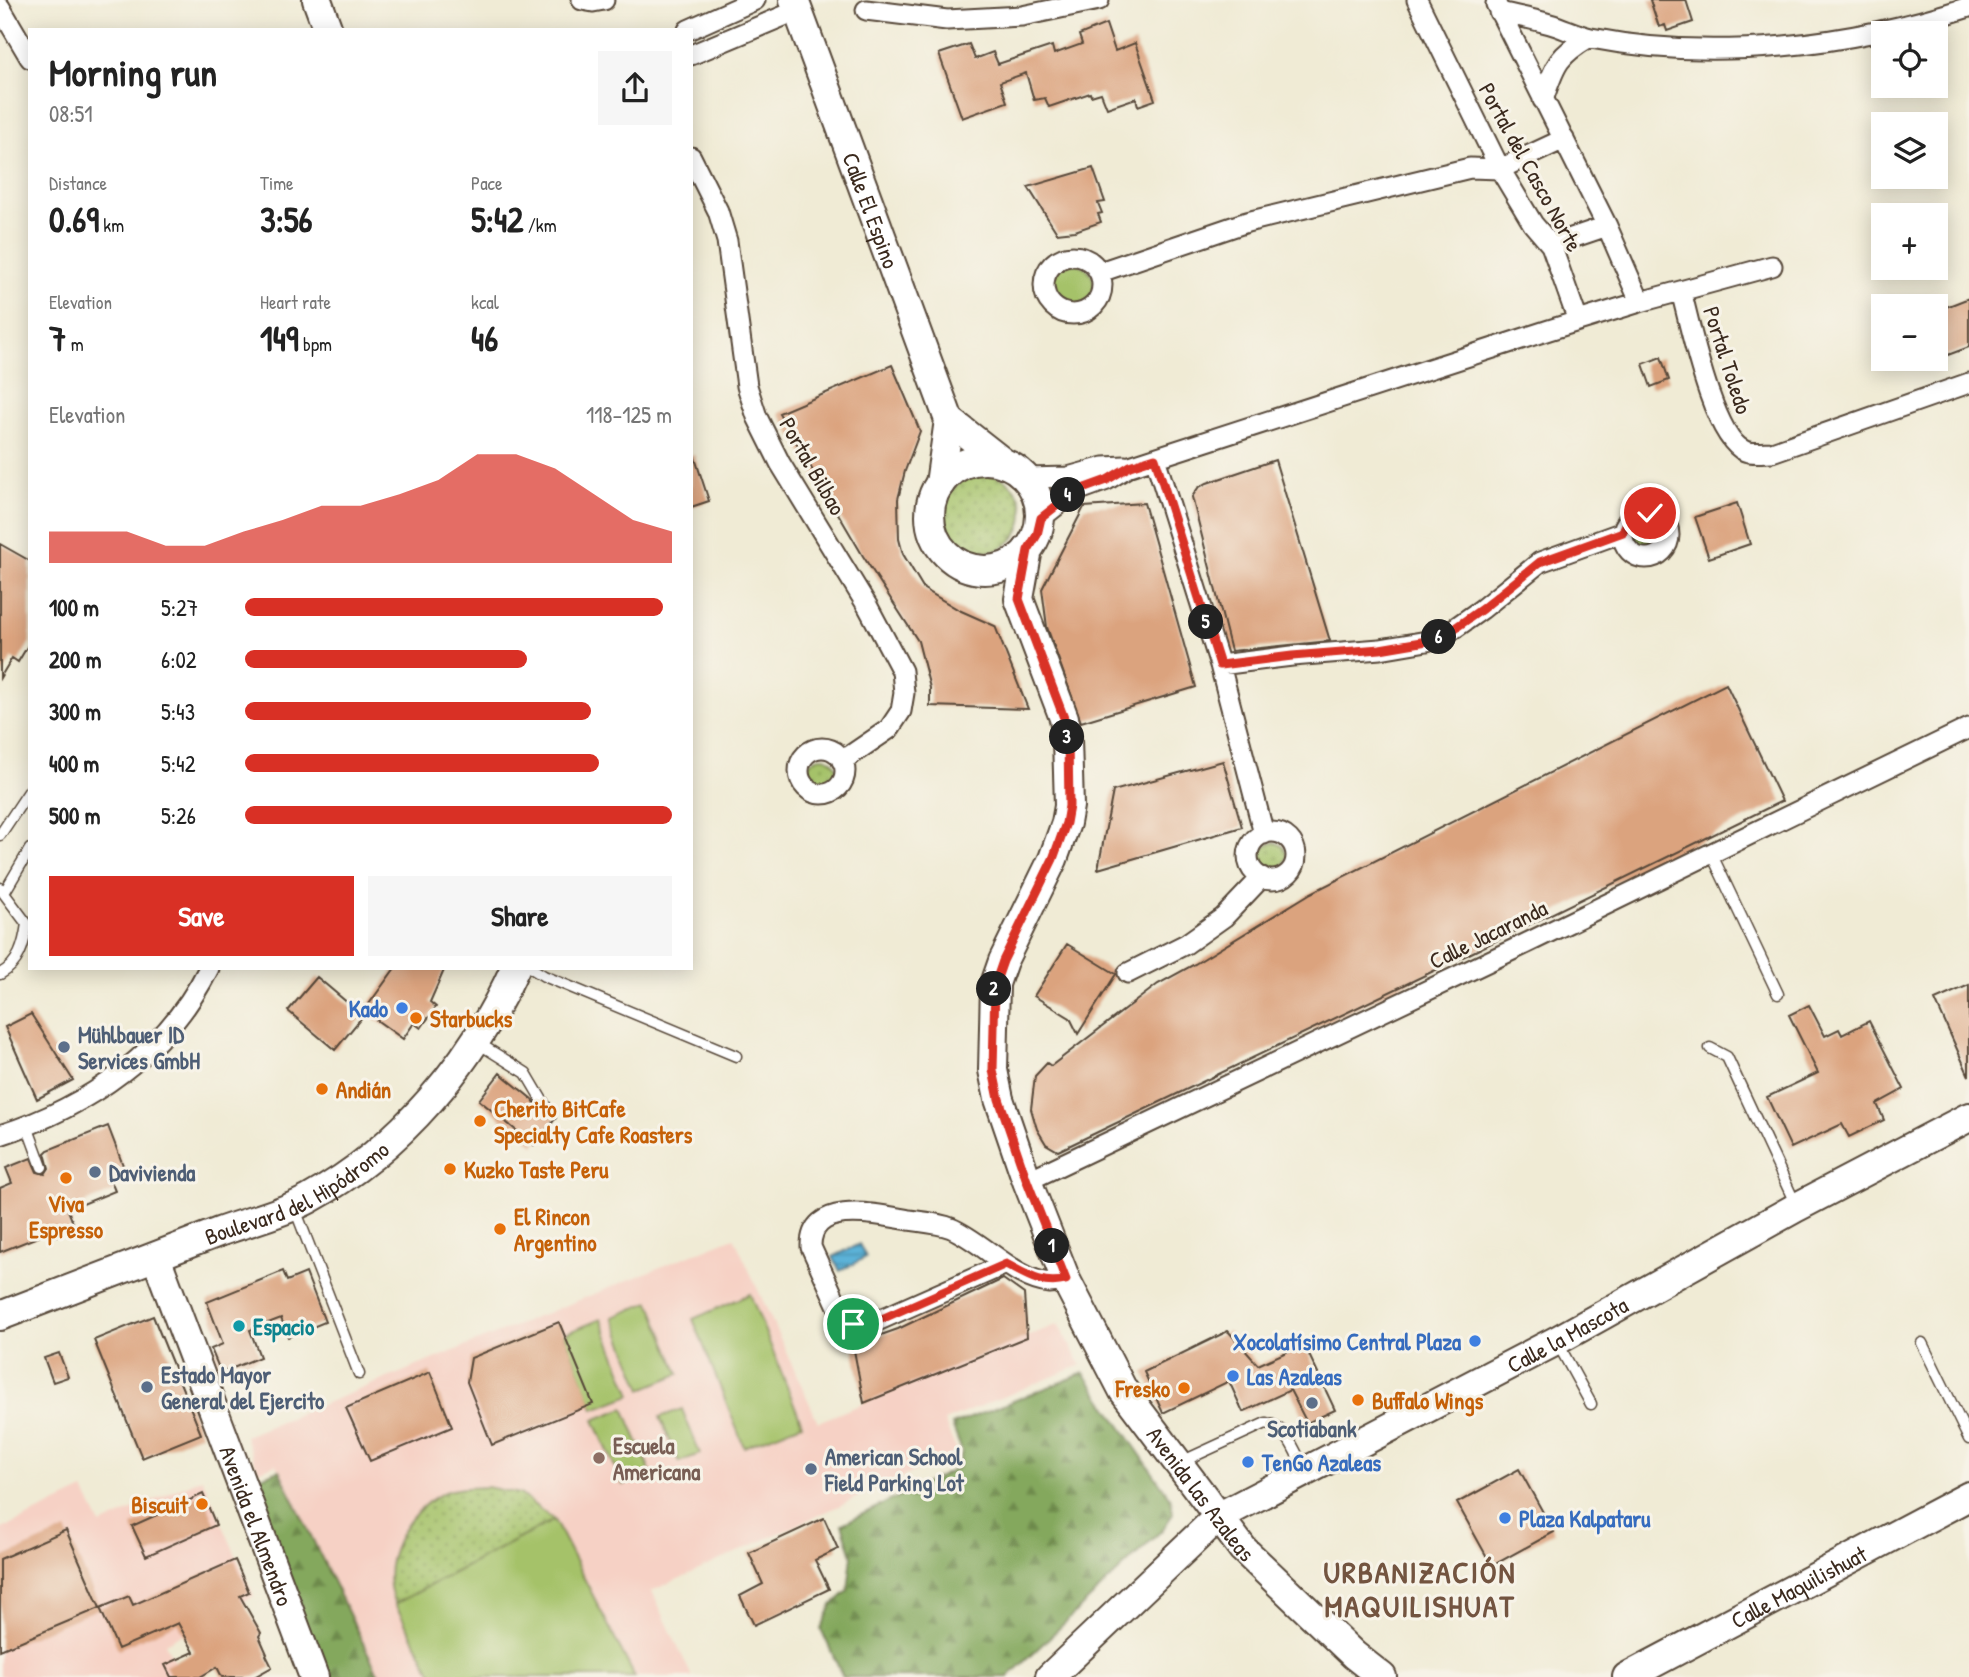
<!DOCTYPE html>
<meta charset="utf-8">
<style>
:root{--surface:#fff;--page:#f6f6f6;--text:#222;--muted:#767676;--accent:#d93025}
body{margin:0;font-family:"Patrick Hand",sans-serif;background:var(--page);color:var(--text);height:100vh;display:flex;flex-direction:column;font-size:26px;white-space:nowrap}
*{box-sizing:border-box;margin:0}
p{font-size:23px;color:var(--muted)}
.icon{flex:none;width:38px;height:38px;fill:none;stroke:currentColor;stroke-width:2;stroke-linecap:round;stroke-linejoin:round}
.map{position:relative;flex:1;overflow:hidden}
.side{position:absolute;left:28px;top:28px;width:665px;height:942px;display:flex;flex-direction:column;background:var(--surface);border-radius:0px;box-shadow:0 4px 18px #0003}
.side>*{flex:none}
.controls{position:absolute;left:1871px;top:21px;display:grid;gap:14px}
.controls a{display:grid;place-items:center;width:77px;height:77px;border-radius:0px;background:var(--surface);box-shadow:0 4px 18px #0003;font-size:35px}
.pin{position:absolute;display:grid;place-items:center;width:60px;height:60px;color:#fff;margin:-30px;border:4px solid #fff;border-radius:50%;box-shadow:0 2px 7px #0007}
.km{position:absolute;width:35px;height:35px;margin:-18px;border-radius:50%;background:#222;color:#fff;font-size:19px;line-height:35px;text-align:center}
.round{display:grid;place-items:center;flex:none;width:74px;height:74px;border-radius:0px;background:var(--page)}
.summary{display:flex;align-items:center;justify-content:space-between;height:119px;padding:0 21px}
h1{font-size:38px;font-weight:800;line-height:52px}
.metrics{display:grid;grid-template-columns:repeat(3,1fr);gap:10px;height:119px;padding:7px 21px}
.metrics div{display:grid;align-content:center}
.metrics b{font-size:35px;font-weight:800}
.metrics small{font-size:19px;font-weight:400}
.metrics p{font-size:19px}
.chart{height:196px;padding:14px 21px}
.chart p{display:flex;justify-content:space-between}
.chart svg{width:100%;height:126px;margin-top:7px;fill:var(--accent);opacity:.7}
.cta{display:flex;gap:14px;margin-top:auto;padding:14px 21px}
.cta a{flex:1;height:80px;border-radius:0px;background:var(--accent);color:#fff;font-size:28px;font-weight:800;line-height:80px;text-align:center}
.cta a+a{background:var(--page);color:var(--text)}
ul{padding:0 21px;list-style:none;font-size:23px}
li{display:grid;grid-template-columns:112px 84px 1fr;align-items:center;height:52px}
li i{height:18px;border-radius:9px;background:var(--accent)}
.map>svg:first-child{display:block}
.built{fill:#f6d1c5}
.grass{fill:url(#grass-dots);stroke:#707644;stroke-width:2}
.forest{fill:url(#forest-firs);stroke:#60693e;stroke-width:2}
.garden{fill:#a5c269;stroke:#707644;stroke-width:2}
.water{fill:url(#water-rules);stroke:#4b6e7b;stroke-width:2}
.building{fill:#dba37e}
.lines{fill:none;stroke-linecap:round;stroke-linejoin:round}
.lane-casing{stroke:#564739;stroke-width:13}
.street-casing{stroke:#564739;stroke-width:23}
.secondary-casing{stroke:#564739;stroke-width:32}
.lane{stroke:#fff;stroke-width:10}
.street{stroke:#fff;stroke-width:19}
.secondary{stroke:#fff;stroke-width:28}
.route-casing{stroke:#fff;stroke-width:14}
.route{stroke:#d93025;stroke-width:9}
.shop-dot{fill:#3f7fe0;stroke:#f7f3e8;stroke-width:2.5}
.food-dot{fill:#e8710a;stroke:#f7f3e8;stroke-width:2.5}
.service-dot{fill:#5c6f8a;stroke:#f7f3e8;stroke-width:2.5}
.culture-dot{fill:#0f9aa8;stroke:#f7f3e8;stroke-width:2.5}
.education-dot{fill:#8d6e63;stroke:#f7f3e8;stroke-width:2.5}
.labels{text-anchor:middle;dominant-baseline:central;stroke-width:6;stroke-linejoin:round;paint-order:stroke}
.street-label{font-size:23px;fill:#3b2a1e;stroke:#f7f3e8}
.shop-label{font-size:23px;font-weight:bold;fill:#366cbe;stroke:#f7f3e8;text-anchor:start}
.food-label{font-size:23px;font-weight:bold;fill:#c56008;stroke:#f7f3e8;text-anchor:start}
.service-label{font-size:23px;font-weight:bold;fill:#4e5e75;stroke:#f7f3e8;text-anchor:start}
.culture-label{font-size:23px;font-weight:bold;fill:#0d838f;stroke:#f7f3e8;text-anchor:start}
.education-label{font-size:23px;font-weight:bold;fill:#785e54;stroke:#f7f3e8;text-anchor:start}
.district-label{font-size:30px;font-weight:bold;letter-spacing:2px;fill:#735440;stroke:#f7f3e8}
</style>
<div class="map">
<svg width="1969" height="1677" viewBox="0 0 1969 1677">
<defs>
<pattern id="grass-dots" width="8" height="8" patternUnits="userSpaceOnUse" patternTransform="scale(1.75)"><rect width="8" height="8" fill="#a5c269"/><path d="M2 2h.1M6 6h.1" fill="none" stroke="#889e56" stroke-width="1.8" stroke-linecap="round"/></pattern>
<pattern id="forest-firs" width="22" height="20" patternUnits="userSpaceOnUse" patternTransform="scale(1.75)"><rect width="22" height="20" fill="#84a85d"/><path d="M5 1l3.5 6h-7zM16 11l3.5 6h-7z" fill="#6d894c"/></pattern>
<pattern id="water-rules" width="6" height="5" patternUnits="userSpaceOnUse" patternTransform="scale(1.75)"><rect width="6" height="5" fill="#5bb2d8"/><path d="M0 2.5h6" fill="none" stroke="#4c91af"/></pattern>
</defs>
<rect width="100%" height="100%" fill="#f7f3e8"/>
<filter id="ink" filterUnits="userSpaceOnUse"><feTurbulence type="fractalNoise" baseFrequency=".0143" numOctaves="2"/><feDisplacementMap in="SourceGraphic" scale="14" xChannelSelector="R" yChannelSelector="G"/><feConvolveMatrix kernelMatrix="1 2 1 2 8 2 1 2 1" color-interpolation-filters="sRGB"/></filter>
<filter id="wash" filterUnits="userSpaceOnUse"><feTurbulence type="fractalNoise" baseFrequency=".00686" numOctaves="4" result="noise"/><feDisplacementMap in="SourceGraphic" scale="28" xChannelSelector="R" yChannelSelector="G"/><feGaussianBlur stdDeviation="1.57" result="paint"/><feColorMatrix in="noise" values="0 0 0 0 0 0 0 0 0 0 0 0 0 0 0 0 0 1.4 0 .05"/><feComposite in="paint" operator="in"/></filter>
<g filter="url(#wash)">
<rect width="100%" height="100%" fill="#f0ebd5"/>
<path class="built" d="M734 1237 818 1422 1058 1324 1081 1365 944 1421 957 1452 652 1591 692 1677H380L276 1464 258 1471 245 1436Z
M202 1478 254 1596 165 1643 183 1677H0V1530L84 1490 101 1525Z"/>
<path class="grass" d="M945 513a39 39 0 1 1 78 0a39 39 0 1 1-78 0Z
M1633 535a13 13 0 1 1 26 0a13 13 0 1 1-26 0Z
M807 772a15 15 0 1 1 30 0a15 15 0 1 1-30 0Z
M1261 856a13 13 0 1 1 26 0a13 13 0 1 1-26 0Z
M487 1487 520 1494 554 1520 395 1604C377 1562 405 1512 443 1493 455 1487 473 1488 487 1487Z"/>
<path class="forest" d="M1084 1373 1171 1499 1173 1514 1162 1530 1008 1677H843L821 1629 832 1605 848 1591 852 1555 842 1524 958 1468 962 1451 952 1425Z
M279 1470 367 1651 380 1677H324L253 1480Z"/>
<path class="garden" d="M1050 285a22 22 0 1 1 44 0a22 22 0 1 1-44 0Z
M750 1294 802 1424 744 1447 693 1319Z
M650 1302 679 1374 642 1389 613 1317Z
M601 1319 631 1395 594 1409 564 1334Z
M624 1408 651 1473 623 1485 594 1420Z
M682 1409 700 1454 679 1462 660 1417Z
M554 1520 635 1677H434L395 1604Z"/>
<path class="water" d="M859 1244 866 1257 840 1271 833 1257Z"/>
<g id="blocks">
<path class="building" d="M1650 0H1686L1693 22 1667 31 1665 25 1659 27Z
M1106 24 1115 51 1135 43 1155 100 1138 106 1136 98 1107 108 1101 93 1091 96 1090 93 1049 107 1045 98 1034 100 1026 73 1000 82 1007 102 962 118 939 54 969 44 975 59 993 52 998 64 1052 46 1054 54 1082 44 1079 35Z
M1093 168 1105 202 1098 203 1102 213 1098 214 1101 222 1075 231 1057 233 1028 187Z
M1969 298V347L1940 358 1936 347V311Z
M1661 357 1669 380 1651 387 1643 364Z
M892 365 920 431 905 471 898 499 899 539 903 554 924 589 959 610 995 626 1028 709 930 706V688L918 641 863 556 779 413Z
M691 455H694L709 501 691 507Z
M1275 460 1330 641 1231 651 1192 497 1198 488 1207 483Z
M1144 503 1196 687 1081 722 1047 627 1042 589 1084 507Z
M1737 503 1750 544 1709 558 1695 517Z
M0 544 30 561V642L18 662 12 658 0 678Z
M1726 684 1782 801 1469 954 1058 1151 1046 1144 1037 1129 1031 1109 1035 1076 1047 1063 1051 1066 1158 984 1195 964 1311 893Z
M1223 761 1242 827 1098 869 1113 791Z
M1067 944 1116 974 1078 1034 1070 1018 1034 996Z
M395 968H445L430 1002 436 1007 421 1028 414 1023 403 1039 364 1011Z
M317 977 363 1016 335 1050 288 1011Z
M1969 985V1076L1935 1000Z
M1809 1005 1825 1036 1839 1029 1842 1035 1869 1021 1904 1089 1877 1104 1884 1120 1849 1137 1842 1124 1791 1148 1767 1097 1818 1073 1789 1015Z
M31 1014 73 1080 37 1099 5 1027Z
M500 1073 533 1100 542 1113H550L556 1118 534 1145 479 1100Z
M108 1126 124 1168 108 1174 115 1191 68 1210 73 1223 69 1224 71 1230 57 1236 55 1230 0 1252V1188L12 1183 6 1168 31 1158 37 1172 45 1174 49 1168 45 1153 48 1150Z
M283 1271 287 1281 306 1273 325 1322 288 1337 281 1318 250 1330 260 1357 221 1373 211 1349 223 1344 207 1302Z
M1003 1279 1024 1294 1027 1337 864 1403 853 1345 898 1329Z
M153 1316 201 1434 142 1458 94 1340Z
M559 1322 593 1404 492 1445 467 1382 471 1358Z
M1228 1331 1258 1365 1304 1344 1335 1410 1307 1423 1290 1390 1243 1412 1229 1381 1163 1413 1144 1372Z
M59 1353 68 1377 53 1382 44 1358Z
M430 1372 452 1427 370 1461 346 1408Z
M1519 1469 1554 1532 1492 1566 1457 1503Z
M203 1494 216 1525 146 1556 132 1526Z
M824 1518 838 1549 815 1560 829 1589 754 1625 740 1596 763 1584 749 1553Z
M66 1530 100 1608 0 1650V1559Z
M235 1560 249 1592 240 1596 261 1633 259 1636 267 1654 266 1655 272 1667 254 1677H222L217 1667 200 1677H171L165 1665 194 1652 178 1623 118 1649 100 1608 129 1596 133 1605Z"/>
</g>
</g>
<g filter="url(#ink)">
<use href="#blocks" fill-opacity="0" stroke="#564739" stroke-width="2"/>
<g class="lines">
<defs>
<path id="lane" d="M0 835 30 790
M1711 853 1778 994
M0 888 27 924C24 945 19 964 0 974
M4 893 30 849
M531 968 544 976 736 1056
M478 1043 526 1073 546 1107
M1710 1048 1727 1057 1795 1203
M27 1126 42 1167
M295 1209 359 1374
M1557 1342 1591 1404
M1922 1343 1969 1439
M1181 1462 1266 1423C1287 1426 1295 1452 1304 1469"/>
<path id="street" d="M582 0 593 2 604 0
M1417 0 1500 169 1533 224 1551 245 1578 321
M1496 4 1607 226 1640 302
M0 7 30 58
M866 10 947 20 1022 16 1099 0
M1499 12C1516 16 1533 19 1550 24 1564 28 1577 35 1591 38 1714 62 1850 46 1969 7
M688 30 755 0
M691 55 798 10
M1543 100C1555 66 1556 57 1588 38
M691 157 718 211 727 241 747 386 757 417 780 463 868 607 902 671 904 693 901 711 889 729 842 761
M1551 245 1607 226
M1044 285a29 29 0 1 1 58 0a29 29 0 1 1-58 0Z
M1100 272 1247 222 1470 168 1500 169 1564 139
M1681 291C1690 325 1713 438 1745 451 1752 454 1765 452 1772 452L1969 383
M1155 458 1220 665 1264 834
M1027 478 1068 477 1104 467 1125 466
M1623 535a23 23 0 1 1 46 0a23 23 0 1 1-46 0Z
M1041 518 1074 492 1107 480 1130 466 1549 330 1640 302 1772 266
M1220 665 1292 656 1380 649 1427 641 1448 633 1482 609 1540 562 1623 532
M799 771a23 23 0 1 1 46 0a23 23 0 1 1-46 0Z
M1248 856a24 24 0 1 1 48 0a24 24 0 1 1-48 0Z
M1128 973 1186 944 1224 917 1262 877
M0 1135C88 1107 167 1052 209 968
M1027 1181 1525 944 1969 728
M1006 1264 868 1325 853 1324 841 1313 811 1247C810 1198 880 1215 909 1220 923 1222 939 1223 951 1228 982 1241 1017 1281 1050 1283 1055 1283 1061 1281 1066 1280"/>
<g id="secondary">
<path d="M317 0 328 30"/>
<path id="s1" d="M794 0 949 420 940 484"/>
<path d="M949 420 1005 464"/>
<circle cx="985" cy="515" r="55"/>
<path id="s2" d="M1028 549 1019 599 1064 718 1067 739 1069 806 1066 823 1053 859 1003 961 995 984 993 1070 999 1099 1027 1181 1066 1280 1123 1390 1243 1549 1354 1655 1382 1677"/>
<path id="s3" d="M156 1257 314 1677"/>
<path id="s4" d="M0 1316C73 1288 146 1260 219 1232 249 1221 281 1214 309 1199 400 1149 473 1062 515 968"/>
<path id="s5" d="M1050 1677 1218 1517 1556 1341 1797 1207 1969 1117"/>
<path id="s6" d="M1627 1677 1969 1496"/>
</g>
</defs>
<use href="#lane" class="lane-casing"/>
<use href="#street" class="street-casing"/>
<use href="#secondary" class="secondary-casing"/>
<use href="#lane" class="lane"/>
<use href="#street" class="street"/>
<use href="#secondary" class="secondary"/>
</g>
</g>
<g class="lines" filter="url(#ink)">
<defs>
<path id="route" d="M853 1324 868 1325 1006 1264C1027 1275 1042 1286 1066 1280L1027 1181 999 1099 993 1070 995 984 1003 961 1053 859 1066 823 1069 806 1068 740 1064 718 1019 599 1028 550 1037 535 1041 518 1074 492 1107 480 1130 466 1155 458 1220 665 1292 656 1380 649 1427 641 1448 633 1482 609 1540 562 1623 532C1627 518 1636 512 1650 513"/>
</defs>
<use href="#route" class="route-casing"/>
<use href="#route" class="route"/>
</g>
<g class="shop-dot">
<circle cx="402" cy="1008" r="7"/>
<circle cx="1475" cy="1341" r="7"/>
<circle cx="1233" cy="1376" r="7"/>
<circle cx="1248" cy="1462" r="7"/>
<circle cx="1505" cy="1518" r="7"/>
</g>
<g class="food-dot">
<circle cx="416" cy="1018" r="7"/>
<circle cx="322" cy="1089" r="7"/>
<circle cx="480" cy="1121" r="7"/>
<circle cx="450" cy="1169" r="7"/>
<circle cx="66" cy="1178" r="7"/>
<circle cx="500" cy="1229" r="7"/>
<circle cx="1184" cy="1388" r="7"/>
<circle cx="1358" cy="1400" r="7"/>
<circle cx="202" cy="1504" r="7"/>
</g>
<g class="service-dot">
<circle cx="64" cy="1047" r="7"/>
<circle cx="95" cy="1172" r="7"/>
<circle cx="147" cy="1387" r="7"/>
<circle cx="1312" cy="1403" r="7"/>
<circle cx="811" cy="1469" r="7"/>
</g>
<circle class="culture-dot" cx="239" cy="1326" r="7"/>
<circle class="education-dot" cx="599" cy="1458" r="7"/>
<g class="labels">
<g class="street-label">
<text transform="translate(1531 167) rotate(61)">Portal del Casco Norte</text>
<text stroke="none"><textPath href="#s1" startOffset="224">Calle El Espino</textPath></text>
<text transform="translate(1728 360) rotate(72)">Portal Toledo</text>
<text transform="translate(813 466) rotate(60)">Portal Bilbao</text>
<text transform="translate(1488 934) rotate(-26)">Calle Jacaranda</text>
<text stroke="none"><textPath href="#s4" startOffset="322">Boulevard del Hipódromo</textPath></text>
<text stroke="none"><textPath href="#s5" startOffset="626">Calle la Mascota</textPath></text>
<text stroke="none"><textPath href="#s2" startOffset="1022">Avenida las Azaleas</textPath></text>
<text stroke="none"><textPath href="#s3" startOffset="287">Avenida el Almendro</textPath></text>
<text stroke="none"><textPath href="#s6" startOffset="194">Calle Maquilishuat</textPath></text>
</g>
<g class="shop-label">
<text x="388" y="1008" text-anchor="end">Kado</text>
<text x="1461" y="1341" text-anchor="end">Xocolatísimo Central Plaza</text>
<text x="1247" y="1376">Las Azaleas</text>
<text x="1262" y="1462">TenGo Azaleas</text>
<text x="1519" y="1518">Plaza Kalpataru</text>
</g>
<g class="food-label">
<text x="430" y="1018">Starbucks</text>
<text x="336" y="1089">Andián</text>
<text x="494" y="1108">Cherito BitCafe<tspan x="494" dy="26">Specialty Cafe Roasters</tspan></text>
<text x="464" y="1169">Kuzko Taste Peru</text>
<text x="66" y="1203" text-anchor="middle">Viva<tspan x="66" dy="26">Espresso</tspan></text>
<text x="514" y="1216">El Rincon<tspan x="514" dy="26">Argentino</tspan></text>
<text x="1170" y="1388" text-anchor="end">Fresko</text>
<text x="1372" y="1400">Buffalo Wings</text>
<text x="188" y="1504" text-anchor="end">Biscuit</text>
</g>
<g class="service-label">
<text x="78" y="1034">Mühlbauer ID<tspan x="78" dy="26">Services GmbH</tspan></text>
<text x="109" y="1172">Davivienda</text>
<text x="161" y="1374">Estado Mayor<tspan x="161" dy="26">General del Ejercito</tspan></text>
<text x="1312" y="1428" text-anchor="middle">Scotiabank</text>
<text x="825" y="1456">American School<tspan x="825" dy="26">Field Parking Lot</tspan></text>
</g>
<g class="culture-label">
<text x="253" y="1326">Espacio</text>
</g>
<g class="education-label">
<text x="613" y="1445">Escuela<tspan x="613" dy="26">Americana</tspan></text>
</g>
<g class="district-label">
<text x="1420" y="1572">URBANIZACIÓN<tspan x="1420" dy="34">MAQUILISHUAT</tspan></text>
</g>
</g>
</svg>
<div class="controls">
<a><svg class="icon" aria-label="locate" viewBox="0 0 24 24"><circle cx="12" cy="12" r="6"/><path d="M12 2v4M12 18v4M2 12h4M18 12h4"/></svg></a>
<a><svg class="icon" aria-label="layers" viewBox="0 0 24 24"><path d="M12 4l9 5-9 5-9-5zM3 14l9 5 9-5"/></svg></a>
<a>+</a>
<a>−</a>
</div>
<div class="pin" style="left:853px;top:1324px;background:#1e9e55"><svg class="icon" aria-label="arrive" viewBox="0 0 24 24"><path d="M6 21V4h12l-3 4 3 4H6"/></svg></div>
<div class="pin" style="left:1650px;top:513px;background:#d93025"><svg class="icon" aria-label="check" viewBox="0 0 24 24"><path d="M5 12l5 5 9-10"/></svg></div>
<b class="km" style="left:1052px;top:1246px">1</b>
<b class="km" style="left:994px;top:989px">2</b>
<b class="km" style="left:1067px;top:737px">3</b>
<b class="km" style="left:1068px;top:495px">4</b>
<b class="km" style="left:1206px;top:622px">5</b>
<b class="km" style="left:1439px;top:637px">6</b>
<section class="side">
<div class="summary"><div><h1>Morning run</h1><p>08:51</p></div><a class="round"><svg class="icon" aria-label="share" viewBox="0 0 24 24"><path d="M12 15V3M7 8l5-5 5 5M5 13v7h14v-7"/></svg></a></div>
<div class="metrics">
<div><p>Distance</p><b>0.69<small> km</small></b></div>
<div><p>Time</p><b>3:56</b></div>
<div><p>Pace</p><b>5:42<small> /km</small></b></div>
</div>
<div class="metrics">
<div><p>Elevation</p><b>7<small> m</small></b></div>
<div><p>Heart rate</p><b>149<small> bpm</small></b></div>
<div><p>kcal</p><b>46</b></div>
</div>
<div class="chart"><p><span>Elevation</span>118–125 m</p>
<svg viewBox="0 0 160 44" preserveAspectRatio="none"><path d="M0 44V33L10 33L20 33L30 38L40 38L50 33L60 29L70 24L80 24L90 20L100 15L110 6L120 6L130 11L140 20L150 29L160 33V44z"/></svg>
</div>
<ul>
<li><b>100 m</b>5:27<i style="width:98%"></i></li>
<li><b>200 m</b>6:02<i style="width:66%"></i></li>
<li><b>300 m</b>5:43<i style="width:81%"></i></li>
<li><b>400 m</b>5:42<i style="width:83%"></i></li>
<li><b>500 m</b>5:26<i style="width:100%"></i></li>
</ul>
<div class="cta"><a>Save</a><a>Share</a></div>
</section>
</div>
